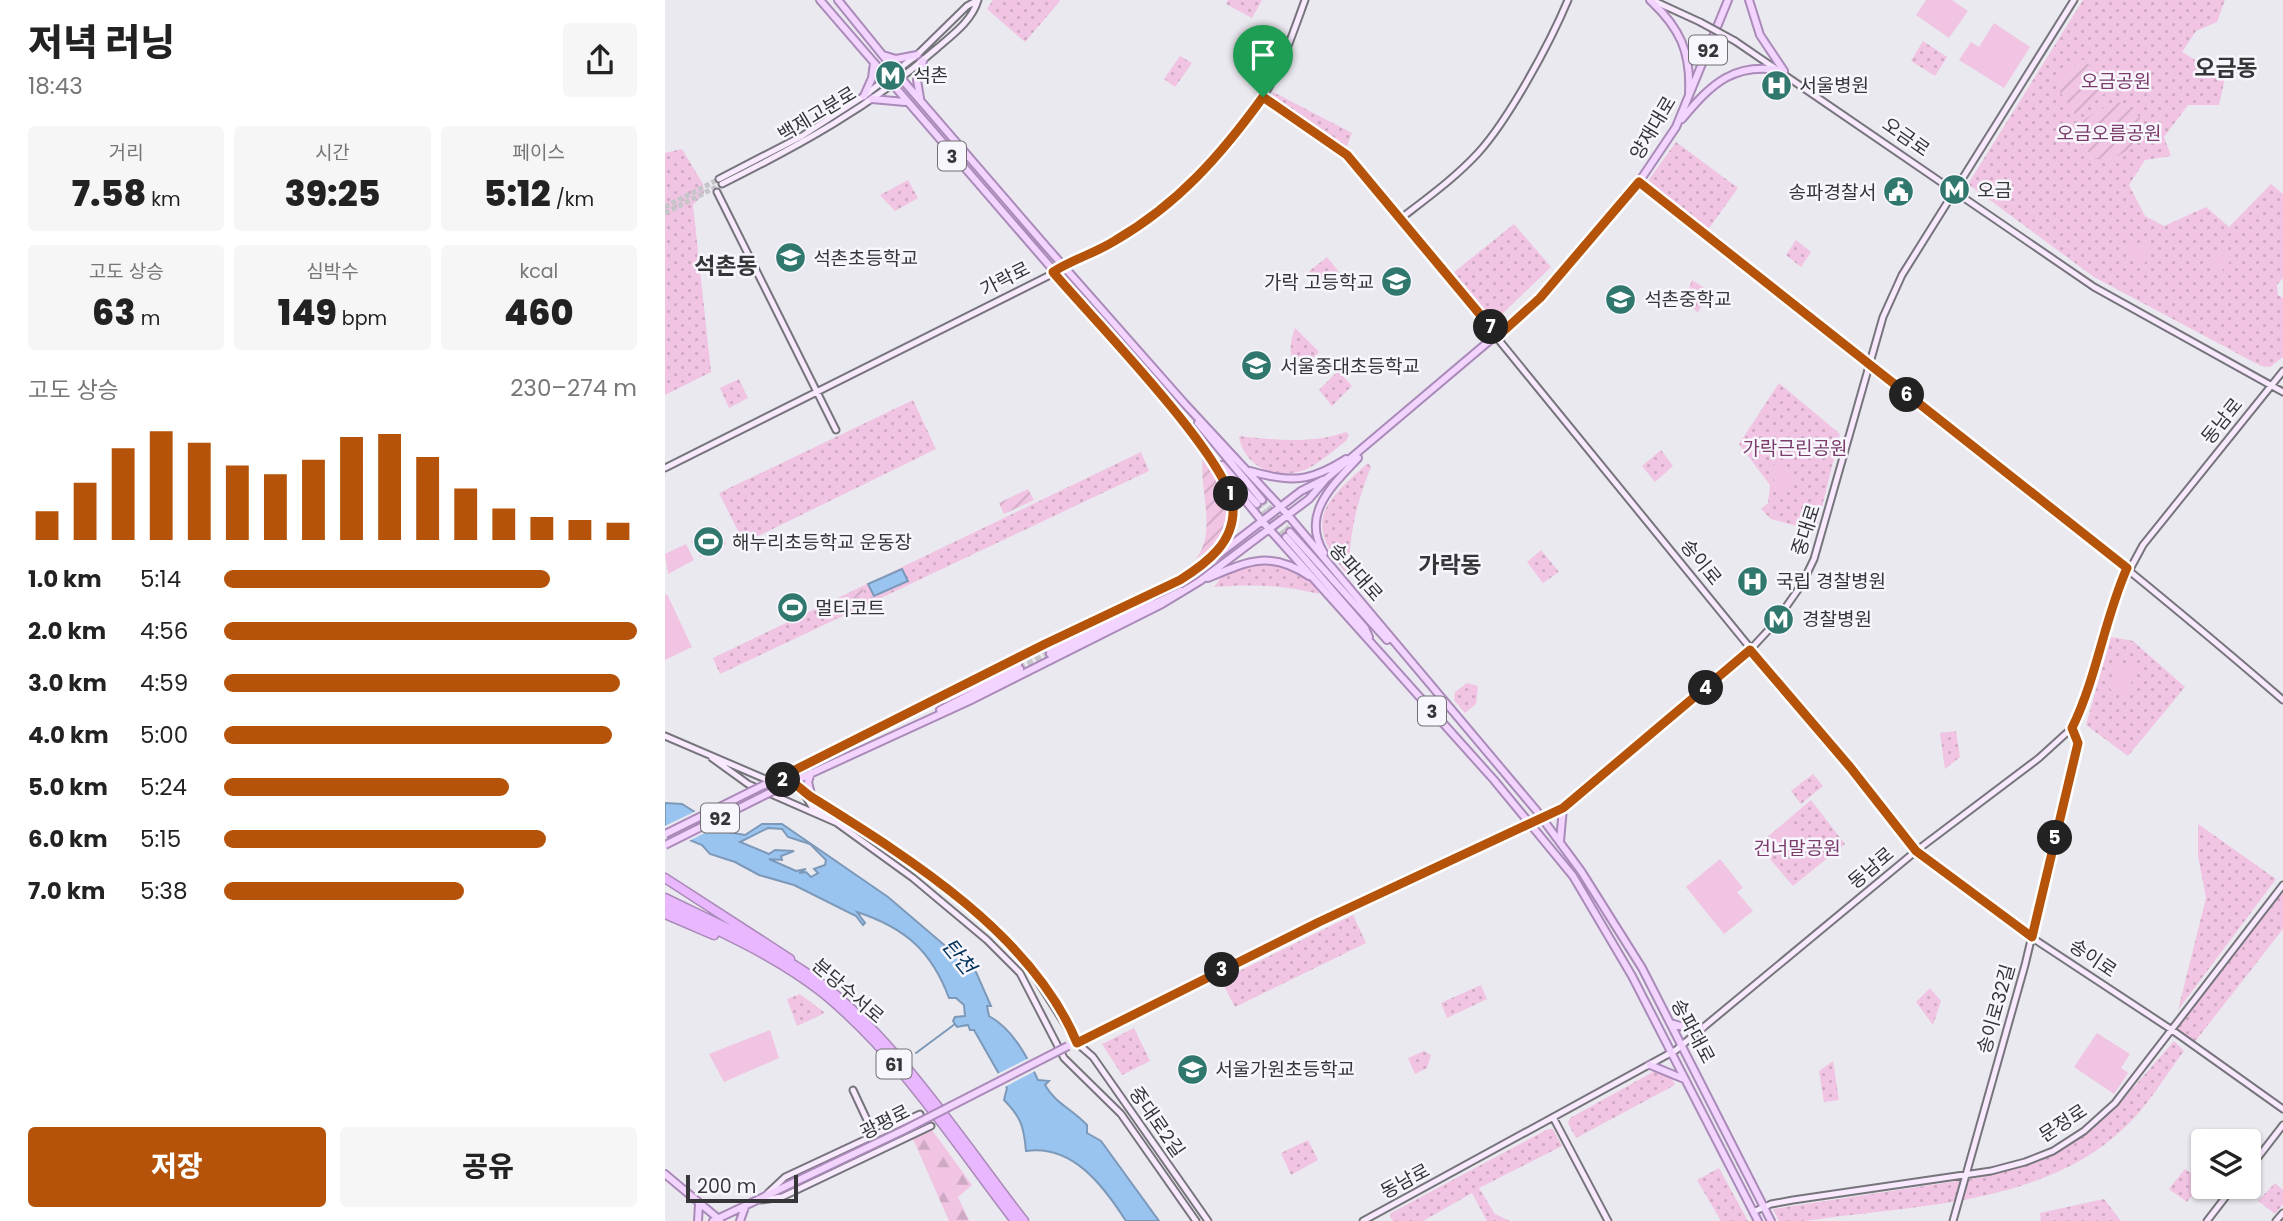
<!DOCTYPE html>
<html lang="ko">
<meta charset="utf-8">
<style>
:root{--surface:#fff;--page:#f6f6f6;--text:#222;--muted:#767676;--accent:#b45309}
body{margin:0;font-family:Poppins,"Noto Sans KR",sans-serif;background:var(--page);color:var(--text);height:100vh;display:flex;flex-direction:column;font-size:26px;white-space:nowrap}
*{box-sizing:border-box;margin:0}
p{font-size:23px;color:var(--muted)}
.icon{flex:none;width:38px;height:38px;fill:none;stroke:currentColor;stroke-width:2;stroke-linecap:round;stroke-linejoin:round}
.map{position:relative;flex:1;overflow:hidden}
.panel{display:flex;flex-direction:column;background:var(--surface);width:665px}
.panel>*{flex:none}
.tools{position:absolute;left:1526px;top:1129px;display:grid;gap:14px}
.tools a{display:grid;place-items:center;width:70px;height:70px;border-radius:7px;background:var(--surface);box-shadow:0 2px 5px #0004;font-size:35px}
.scale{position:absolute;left:21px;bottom:18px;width:112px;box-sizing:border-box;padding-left:7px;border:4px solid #363638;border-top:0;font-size:19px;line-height:24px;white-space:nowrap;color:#363638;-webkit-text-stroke:5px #f7f6fd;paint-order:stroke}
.pin{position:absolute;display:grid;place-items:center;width:60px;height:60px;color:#fff;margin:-72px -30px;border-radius:50% 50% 50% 0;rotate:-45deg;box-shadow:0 0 7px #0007}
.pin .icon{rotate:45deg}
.km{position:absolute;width:35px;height:35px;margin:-18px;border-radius:50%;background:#222;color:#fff;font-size:19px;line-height:35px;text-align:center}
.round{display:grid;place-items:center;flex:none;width:74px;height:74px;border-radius:7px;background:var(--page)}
.summary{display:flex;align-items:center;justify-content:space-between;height:119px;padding:0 28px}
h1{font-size:38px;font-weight:800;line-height:52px}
.stats{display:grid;grid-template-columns:repeat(3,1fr);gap:10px;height:119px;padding:7px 28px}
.stats div{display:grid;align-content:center;border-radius:7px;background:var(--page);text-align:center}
.stats b{font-size:35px;font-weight:800}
.stats small{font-size:19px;font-weight:400}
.stats p{font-size:19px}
.chart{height:196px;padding:14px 28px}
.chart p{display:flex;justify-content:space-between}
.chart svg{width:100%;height:126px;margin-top:7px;stroke:var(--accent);stroke-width:6}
.button{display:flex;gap:14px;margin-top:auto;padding:14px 28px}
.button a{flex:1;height:80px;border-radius:7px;background:var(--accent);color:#fff;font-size:28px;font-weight:800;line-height:80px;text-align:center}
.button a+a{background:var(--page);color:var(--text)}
ul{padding:0 28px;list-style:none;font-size:23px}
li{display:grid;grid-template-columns:112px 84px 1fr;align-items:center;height:52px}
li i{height:18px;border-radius:9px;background:var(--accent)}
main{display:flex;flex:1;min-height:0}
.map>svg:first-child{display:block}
.forest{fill:url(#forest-firs)}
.park{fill:url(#park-dots)}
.garden{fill:url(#garden-furrows)}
.pitch{fill:#f0c4e2}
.water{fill:#9ac4f0;stroke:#7c99b9;stroke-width:2;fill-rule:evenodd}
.pier{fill:#eae9ef}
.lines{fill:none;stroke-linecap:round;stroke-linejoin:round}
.stream{stroke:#7c99b9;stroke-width:2}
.secondary-tunnel{stroke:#c6c5ca;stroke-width:5;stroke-dasharray:5 2.5;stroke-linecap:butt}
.primary-tunnel{stroke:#c6c5ca;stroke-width:6;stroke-dasharray:6 3;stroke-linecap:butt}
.secondary-casing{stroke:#76757b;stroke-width:9}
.primary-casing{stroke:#aa8ab8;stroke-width:10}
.highway-casing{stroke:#aa8ab8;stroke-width:11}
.secondary{stroke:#f8e9fe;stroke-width:5}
.primary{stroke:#f2d4fe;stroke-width:6}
.highway{stroke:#e9b7fd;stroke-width:8}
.secondary-bridge-casing{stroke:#76757b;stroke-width:9;stroke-linecap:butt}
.primary-bridge-casing{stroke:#aa8ab8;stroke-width:10;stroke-linecap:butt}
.secondary-bridge{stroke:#f8e9fe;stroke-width:5}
.primary-bridge{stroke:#f2d4fe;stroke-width:6}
.route-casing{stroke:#fff;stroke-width:14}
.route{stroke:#b45309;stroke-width:9}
.labels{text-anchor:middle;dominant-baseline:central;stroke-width:5;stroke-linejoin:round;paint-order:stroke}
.shield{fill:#f7f6fd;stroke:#707073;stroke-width:2}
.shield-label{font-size:18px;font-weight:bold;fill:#363638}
.poi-label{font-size:19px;fill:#363638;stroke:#f7f6fd;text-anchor:start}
.park-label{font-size:19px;fill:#7b3c6b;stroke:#f7f6fd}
.street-label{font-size:19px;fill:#363638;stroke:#f7f6fd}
.water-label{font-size:21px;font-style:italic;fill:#03325a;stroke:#f7f6fd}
.quarter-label{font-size:23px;font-weight:bold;fill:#363638;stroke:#f7f6fd}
</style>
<main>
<section class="panel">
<div class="summary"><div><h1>저녁 러닝</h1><p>18:43</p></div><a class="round"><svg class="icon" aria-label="share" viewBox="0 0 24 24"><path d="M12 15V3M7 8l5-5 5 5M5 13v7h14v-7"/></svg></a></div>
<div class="stats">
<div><p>거리</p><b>7.58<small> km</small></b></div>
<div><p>시간</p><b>39:25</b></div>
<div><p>페이스</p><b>5:12<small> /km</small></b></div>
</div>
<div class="stats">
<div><p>고도 상승</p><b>63<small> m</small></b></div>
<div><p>심박수</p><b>149<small> bpm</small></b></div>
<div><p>kcal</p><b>460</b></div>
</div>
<div class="chart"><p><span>고도 상승</span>230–274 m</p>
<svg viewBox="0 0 160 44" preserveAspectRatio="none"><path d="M5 44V34M15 44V24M25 44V12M35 44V6M45 44V10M55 44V18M65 44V21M75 44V16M85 44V8M95 44V7M105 44V15M115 44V26M125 44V33M135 44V36M145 44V37M155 44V38"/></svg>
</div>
<ul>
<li><b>1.0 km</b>5:14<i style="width:79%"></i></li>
<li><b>2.0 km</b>4:56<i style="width:100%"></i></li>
<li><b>3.0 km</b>4:59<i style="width:96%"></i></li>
<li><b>4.0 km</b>5:00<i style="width:94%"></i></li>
<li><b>5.0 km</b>5:24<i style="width:69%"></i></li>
<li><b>6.0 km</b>5:15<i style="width:78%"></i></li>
<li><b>7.0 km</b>5:38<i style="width:58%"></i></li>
</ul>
<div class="button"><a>저장</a><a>공유</a></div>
</section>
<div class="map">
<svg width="1618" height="1221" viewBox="0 0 1618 1221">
<defs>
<pattern id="forest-firs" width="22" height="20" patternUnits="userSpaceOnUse" patternTransform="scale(1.75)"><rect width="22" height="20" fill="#f0c4e2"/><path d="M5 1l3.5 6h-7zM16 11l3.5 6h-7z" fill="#cea9c3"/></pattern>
<pattern id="park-dots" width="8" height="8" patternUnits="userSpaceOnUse" patternTransform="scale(1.75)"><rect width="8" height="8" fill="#f0c4e2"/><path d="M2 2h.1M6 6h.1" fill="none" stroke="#cea9c3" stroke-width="1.8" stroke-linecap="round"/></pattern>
<pattern id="garden-furrows" width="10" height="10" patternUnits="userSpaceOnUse" patternTransform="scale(1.75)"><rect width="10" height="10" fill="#f0c4e2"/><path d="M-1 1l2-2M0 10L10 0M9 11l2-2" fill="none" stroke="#cea9c3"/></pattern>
</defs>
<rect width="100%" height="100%" fill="#eae9ef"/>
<path class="forest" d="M267 1130 307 1185 293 1197 304 1221H284L248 1139Z"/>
<path class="park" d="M328 0H394L395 1 360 42 322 9Z
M563 0H597L587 18 561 4Z
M1418 0H1560L1552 22 1531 31 1517 52 1560 78 1554 105H1523L1499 137 1506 156 1480 160 1464 185 1480 216 1499 226 1541 207 1564 227 1606 184 1618 194V278L1612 285 1613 295 1618 298V357L1605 367 1596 366 1429 277 1303 184Z
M1258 41 1282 57 1270 76 1246 61Z
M515 56 527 63 510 87 499 79Z
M608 92 687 133 680 151 604 100Z
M1011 142 1073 188 1042 231 980 185Z
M17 149 38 184 39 193 28 205 46 372 0 395V153Z
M243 180 253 198 230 211 215 195Z
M849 224 886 267 834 317 824 316 788 273Z
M1131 240 1146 252 1136 267 1121 255Z
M662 257 677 276 653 286 642 273Z
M1027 280 1043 290 1033 313 1020 300Z
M630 328 654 352 635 371C623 357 624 345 630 328Z
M673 371 687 386 667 406 654 390Z
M74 379 83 398 64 408 55 388Z
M1114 383 1175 434 1152 527 1147 530 1106 519 1096 509 1103 503 1105 485 1074 444Z
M248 400 271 449 79 543 54 493Z
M681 432 684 435 681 441C670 449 658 460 646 467 616 483 579 469 574 436 607 440 649 444 681 432Z
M996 450 1008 466 990 482 977 466Z
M476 452 484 471 55 674 48 658Z
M703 463 706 467C692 501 682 541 685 578 638 523 655 505 703 463Z
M876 550 894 572 878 583 862 562Z
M593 562C617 564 644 569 654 594 620 585 584 584 549 587L557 576Z
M1446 637 1468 641 1520 687 1463 756 1421 725Z
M802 683 813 686 811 704 800 713 789 700 790 692Z
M1291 731 1295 757 1280 769 1275 733Z
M1148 774 1158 786 1136 804 1126 791Z
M1146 800 1180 844 1128 886 1093 845Z
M1533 824 1611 879 1513 1010 1541 898 1533 856Z
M1614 891 1618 894V929L1528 1044 1507 1030Z
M688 915 701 943 570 1007 556 980Z
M816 985 822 999 782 1018 776 1003Z
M1265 988 1276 1001 1268 1025 1251 1002Z
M135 994 160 1013 132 1026 122 999Z
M469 1028 485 1061 457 1075 437 1044Z
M1509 1041 1519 1051C1500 1076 1483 1106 1460 1127 1379 1206 1246 1205 1139 1221H1114L1108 1209 1318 1177 1384 1156 1455 1103Z
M759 1051 766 1055 762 1068 750 1074 743 1058Z
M1168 1061 1174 1100 1159 1102 1154 1071Z
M995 1068 1002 1069 1010 1085 911 1138 903 1123 905 1118Z
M883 1129H888L897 1146 814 1188 830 1214 845 1221H822L807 1193 758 1221H728L725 1217 726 1213Z
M643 1140 653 1160 626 1175 616 1153Z
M1054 1168 1083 1221H1056L1032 1180Z
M1520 1169 1538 1181 1522 1202 1504 1189Z
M1610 1183 1618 1190V1204L1610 1214 1593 1201Z
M1439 1199 1456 1221H1376L1375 1213Z"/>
<path class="garden" d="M1417 59 1447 84 1444 90 1411 116 1390 84Z
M1452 102C1470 106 1481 120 1477 139 1446 162 1433 175 1411 132 1417 117 1437 108 1452 102Z
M538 455C563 493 578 529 531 559 553 530 533 488 538 455Z
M363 489 369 500 339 514 334 503Z
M197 587 200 594 154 617 150 609Z"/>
<path class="pitch" d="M1261 0H1287L1303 11 1284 38 1251 15Z
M1329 23 1365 47 1339 88 1294 60 1306 42 1314 47Z
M1478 242 1488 250 1479 264 1463 254 1461 247Z
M1555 248 1567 259 1555 273 1542 262Z
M1117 460 1131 481 1116 491 1102 469Z
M53 527 61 544 35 557 26 541Z
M21 544 29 560 3 574 0 554Z
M2 594 27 647 0 660V595Z
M1451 663 1470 667 1464 694 1445 690Z
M1125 827 1137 842 1121 855 1108 839Z
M1055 859 1078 888 1072 892 1088 911 1059 934 1021 887Z
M105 1030 114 1058 59 1082 44 1054Z
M1432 1033 1465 1054 1456 1068 1463 1073 1449 1094 1409 1067Z"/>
<path class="water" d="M237 569 243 581 209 596 203 584Z
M0 803 17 804 62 832 80 835 97 824H117L223 897 311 972 326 1006H322L324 1016C347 1029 361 1054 373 1080L384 1081 380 1085C389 1102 408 1110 422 1125V1133L436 1141 494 1221H461C438 1185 407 1144 361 1151 359 1127 356 1117 339 1100L342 1088 309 1030H305L303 1025 292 1027 288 1021 290 1017 300 1016 299 1005 291 998H284C267 952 241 928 192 912L200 923 198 925 191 916 129 885 94 875 70 862 45 854 37 845 0 830ZM103 828 117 829 123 837 145 844 161 860 160 865 149 869 153 873 146 877 141 872 134 873 141 869 131 871 104 859 117 860 116 856 129 851 110 850 104 854 75 842Z"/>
<path class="pier" d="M33 810 57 824 22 842 0 833V826Z
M366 1057 372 1070 338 1088 330 1075Z"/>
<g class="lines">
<path class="stream" d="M251 1053 290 1024"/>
<path class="secondary-tunnel" d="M0 207 54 179
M0 213 57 184"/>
<path class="primary-tunnel" d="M597 500 625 532
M592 504 621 537
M353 665 383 649
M355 669 385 654"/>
<defs>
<path id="secondary" d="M987 0 1035 22
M1070 41 1429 287 1618 392
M598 97 682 155 695 170 1251 851 1366 937 1507 1030 1618 1109
M54 179 137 136 199 96 252 55 302 6 313 0
M974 182C1189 354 1410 520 1618 700
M57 184C135 145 205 107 271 49 287 35 307 21 313 0
M52 192 171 430
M735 219C762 198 790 178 813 153 844 119 885 43 903 0
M0 468 433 251C500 213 556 163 597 99 616 69 628 33 640 0
M0 736 98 778 127 782 248 863 325 926 362 964 412 1043 428 1057 543 1221
M47 758 83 784 172 823 248 878 322 940 355 973 399 1058 456 1114 531 1221
M140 795 147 807 163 817
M412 1043 654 922 898 808 1085 650 1109 624 1137 584 1149 559 1218 317 1237 275 1409 0
M188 1090 209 1135
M889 1119 943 1221
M1584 1169 1618 1125
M103 1193 120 1177 255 1114
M96 1200 117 1197 266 1126
M1088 1212 1106 1204 1128 1200 1326 1171 1360 1162 1388 1151 1419 1131 1450 1103 1618 885
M698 1221 1011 1050 1251 851 1374 758 1407 728 1425 687 1450 597 1478 545 1618 371
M1288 1221 1360 965 1413 743 1407 728
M1542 1221 1569 1186
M1611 1221 1618 1213"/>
<path id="primary" d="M155 0 522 425
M173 0 241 84 379 244 520 404 622 514 871 810 916 871 977 968 1106 1221
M985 0C1015 28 1026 52 1024 93
M1084 0 1095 35 1119 71
M218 55 231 59 252 55
M199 96 207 78 209 63
M255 98 252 80 258 61
M207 99 240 102
M1017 119C1047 83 1070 61 1119 71
M520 423 525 433 597 521 829 780 908 876 967 976 1093 1221
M533 423 597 500
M557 465 592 504
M585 471C626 483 645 482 681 459
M625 532 722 640
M621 537 700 628 704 637
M659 553C635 514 668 485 693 458
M547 556C568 535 574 507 560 480
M543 578C583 561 605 550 644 576
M383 649 487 598
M385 654 516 591
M279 700 353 665
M275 710 355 669
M146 773 143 782 147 798
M99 785 381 643 515 580 557 552 636 491 658 480
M110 790 304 701 497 604 535 581 644 499 661 479 875 298 936 228 974 182 1011 127 1063 0
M895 841 898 808
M1005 1023 1022 1028H1036
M985 1065 1019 1079
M0 1174 55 1220
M33 1221 34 1204
M48 1221 239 1130
M75 1221 80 1207"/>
<path id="highway" d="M0 878 125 959
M0 898C49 922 101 945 146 976 225 1030 299 1144 359 1221
M0 905C53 931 112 956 158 993 235 1056 290 1143 350 1221
M0 914 49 935"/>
</defs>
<use href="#secondary" class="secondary-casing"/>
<use href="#primary" class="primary-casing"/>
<use href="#highway" class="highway-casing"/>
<use href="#secondary" class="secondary"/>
<use href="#primary" class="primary"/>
<use href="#highway" class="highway"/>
<defs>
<path id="secondary-bridge" d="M1035 22 1070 41"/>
<path id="primary-bridge" d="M0 834 99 785
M0 845 110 790
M239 1130 403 1046"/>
</defs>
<use href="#secondary-bridge" class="secondary-bridge-casing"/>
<use href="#primary-bridge" class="primary-bridge-casing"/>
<use href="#secondary-bridge" class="secondary-bridge"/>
<use href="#primary-bridge" class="primary-bridge"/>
</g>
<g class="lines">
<defs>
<path id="route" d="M598 97 682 155 833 336 875 298 974 182 1462 568C1439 620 1432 677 1407 728L1413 743 1367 937 1251 851 1185 767 1085 650 898 808 654 922 412 1043C367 934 244 858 148 798 141 794 135 787 127 782L112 779 380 644 515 580C542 563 570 542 568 507 565 459 425 316 388 272 408 259 431 253 451 240 513 204 556 155 598 97Z"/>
</defs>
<use href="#route" class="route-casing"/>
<use href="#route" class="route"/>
</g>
<defs>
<symbol id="metro-disc" viewBox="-11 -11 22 22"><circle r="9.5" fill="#30776e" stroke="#f7f6fd"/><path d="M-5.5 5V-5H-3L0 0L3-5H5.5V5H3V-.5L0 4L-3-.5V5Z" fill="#fff"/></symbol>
<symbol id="hospital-disc" viewBox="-11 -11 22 22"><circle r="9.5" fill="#30776e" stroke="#f7f6fd"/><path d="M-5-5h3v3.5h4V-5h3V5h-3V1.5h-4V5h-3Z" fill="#fff"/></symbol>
<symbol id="civic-disc" viewBox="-11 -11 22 22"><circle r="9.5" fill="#30776e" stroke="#f7f6fd"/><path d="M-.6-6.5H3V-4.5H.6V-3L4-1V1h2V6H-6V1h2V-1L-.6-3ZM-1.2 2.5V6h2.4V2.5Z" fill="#fff"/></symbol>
<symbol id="school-disc" viewBox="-11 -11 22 22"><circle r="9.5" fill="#30776e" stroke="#f7f6fd"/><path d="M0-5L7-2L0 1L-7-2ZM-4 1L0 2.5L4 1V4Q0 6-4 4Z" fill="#fff"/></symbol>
<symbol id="stadium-disc" viewBox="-11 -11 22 22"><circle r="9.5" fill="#30776e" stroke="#f7f6fd"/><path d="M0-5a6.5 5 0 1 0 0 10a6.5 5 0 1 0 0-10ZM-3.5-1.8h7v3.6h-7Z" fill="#fff"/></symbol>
</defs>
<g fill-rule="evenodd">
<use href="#metro-disc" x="208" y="58" width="35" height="35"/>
<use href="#hospital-disc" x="1094" y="68" width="35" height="35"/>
<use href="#metro-disc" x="1272" y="172" width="35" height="35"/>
<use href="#civic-disc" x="1216" y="174" width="35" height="35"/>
<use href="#school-disc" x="108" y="240" width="35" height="35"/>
<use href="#school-disc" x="714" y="264" width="35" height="35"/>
<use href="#school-disc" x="938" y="282" width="35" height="35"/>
<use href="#school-disc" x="574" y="348" width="35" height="35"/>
<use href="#stadium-disc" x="26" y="524" width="35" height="35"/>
<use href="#hospital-disc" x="1070" y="564" width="35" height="35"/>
<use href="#stadium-disc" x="110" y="590" width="35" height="35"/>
<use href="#metro-disc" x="1096" y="602" width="35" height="35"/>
<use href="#school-disc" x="510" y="1052" width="35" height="35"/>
</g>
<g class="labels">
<g class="shield">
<rect x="1024" y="35.5" width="38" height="29" rx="5"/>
<rect x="273" y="141.5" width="28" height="29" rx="5"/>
<rect x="753" y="696.5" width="28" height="29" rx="5"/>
<rect x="36" y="803.5" width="38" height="29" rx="5"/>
<rect x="211.5" y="1049.5" width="35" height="29" rx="5"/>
</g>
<g class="shield-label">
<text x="1043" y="50">92</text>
<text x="287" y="156">3</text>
<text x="767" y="711">3</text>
<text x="55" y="818">92</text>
<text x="229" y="1064">61</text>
</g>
<g class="poi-label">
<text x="248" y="75">석촌</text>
<text x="1134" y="85">서울병원</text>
<text x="1312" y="190">오금</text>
<text x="1211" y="192" text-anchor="end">송파경찰서</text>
<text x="148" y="258">석촌초등학교</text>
<text x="709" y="282" text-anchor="end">가락 고등학교</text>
<text x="979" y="299">석촌중학교</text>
<text x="615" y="366">서울중대초등학교</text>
<text x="67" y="542">해누리초등학교 운동장</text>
<text x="1111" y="581">국립 경찰병원</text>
<text x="150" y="608">멀티코트</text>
<text x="1137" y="619">경찰병원</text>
<text x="550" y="1069">서울가원초등학교</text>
</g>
<g class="park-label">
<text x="1451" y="81">오금공원</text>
<text x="1444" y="133">오금오름공원</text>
<text x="1130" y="448">가락근린공원</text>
<text x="1132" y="848">건너말공원</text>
</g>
<g class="street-label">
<text transform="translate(152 114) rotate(-31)">백제고분로</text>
<text transform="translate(988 128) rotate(-59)">양재대로</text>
<text transform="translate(1241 137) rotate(35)">오금로</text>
<text transform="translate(340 279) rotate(-27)">가락로</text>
<text transform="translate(1557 421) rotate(-51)">동남로</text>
<text transform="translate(1141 530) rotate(-72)">중대로</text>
<text transform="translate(1036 562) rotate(51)">송이로</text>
<text transform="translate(691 572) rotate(49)">송파대로</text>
<text transform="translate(1206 868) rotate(-40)">동남로</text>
<text transform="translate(1428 958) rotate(34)">송이로</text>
<text transform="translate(183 991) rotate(41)">분당수서로</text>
<text transform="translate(1331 1009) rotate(-74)">송이로32길</text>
<text transform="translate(1028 1031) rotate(62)">송파대로</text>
<text transform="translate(220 1122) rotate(-27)">광평로</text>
<text transform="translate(492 1122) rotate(55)">중대로2길</text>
<text transform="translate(1398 1123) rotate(-33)">문정로</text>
<text transform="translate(740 1181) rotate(-28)">동남로</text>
</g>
<g class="water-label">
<text transform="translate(294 956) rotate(51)">탄천</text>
</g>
<g class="quarter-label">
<text x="1561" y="68">오금동</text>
<text x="61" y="266">석촌동</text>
<text x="785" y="565">가락동</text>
</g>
</g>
</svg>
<div class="tools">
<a><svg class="icon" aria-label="layers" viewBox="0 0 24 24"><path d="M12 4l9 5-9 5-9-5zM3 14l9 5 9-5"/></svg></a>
</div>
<div class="scale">200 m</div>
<div class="pin" style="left:598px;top:97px;background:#1e9e55"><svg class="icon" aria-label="arrive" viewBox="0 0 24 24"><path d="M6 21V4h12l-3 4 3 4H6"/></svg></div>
<b class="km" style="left:566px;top:494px">1</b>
<b class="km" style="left:118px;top:780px">2</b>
<b class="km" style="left:557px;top:970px">3</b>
<b class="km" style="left:1041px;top:688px">4</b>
<b class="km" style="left:1390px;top:838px">5</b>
<b class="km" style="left:1242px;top:395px">6</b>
<b class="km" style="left:826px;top:327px">7</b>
</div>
</main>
